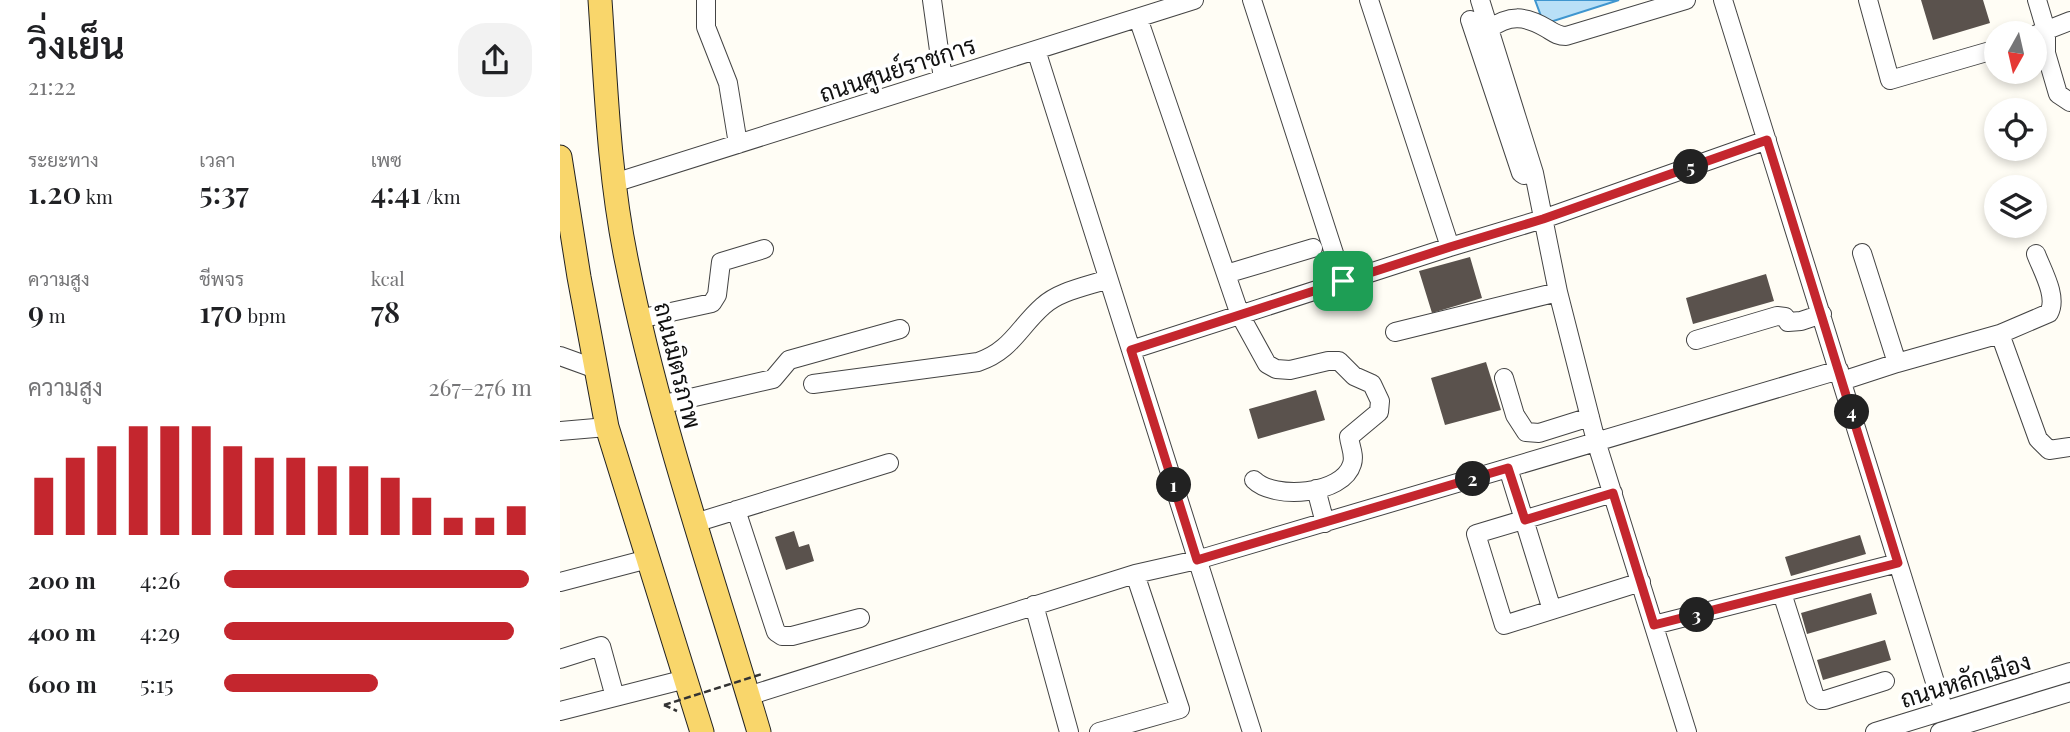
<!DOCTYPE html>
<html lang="th">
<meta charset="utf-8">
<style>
:root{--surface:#fff;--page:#f2f2f2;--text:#202124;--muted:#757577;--accent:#c4262e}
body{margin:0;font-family:"Playfair Display",Sarabun,serif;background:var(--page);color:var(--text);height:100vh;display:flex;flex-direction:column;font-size:26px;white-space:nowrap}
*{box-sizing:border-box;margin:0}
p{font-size:23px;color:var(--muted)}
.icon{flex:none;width:38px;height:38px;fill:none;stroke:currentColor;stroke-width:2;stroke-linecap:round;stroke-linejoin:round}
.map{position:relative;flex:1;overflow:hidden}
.side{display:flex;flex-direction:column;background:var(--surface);width:560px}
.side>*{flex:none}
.needle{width:46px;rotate:188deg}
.buttons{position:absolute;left:1424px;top:21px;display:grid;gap:14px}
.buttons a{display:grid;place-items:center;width:63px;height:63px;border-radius:50%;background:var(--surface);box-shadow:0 4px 10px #0003;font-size:35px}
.pin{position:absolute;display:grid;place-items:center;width:60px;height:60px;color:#fff;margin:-30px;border-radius:14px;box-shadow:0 4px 10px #0006}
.km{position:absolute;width:35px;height:35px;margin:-18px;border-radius:50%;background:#222;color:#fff;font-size:19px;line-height:35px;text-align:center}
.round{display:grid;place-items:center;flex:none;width:74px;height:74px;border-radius:28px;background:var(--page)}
.head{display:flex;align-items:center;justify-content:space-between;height:119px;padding:0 28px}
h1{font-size:38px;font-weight:600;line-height:52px}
.metrics{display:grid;grid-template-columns:repeat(3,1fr);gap:10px;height:119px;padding:7px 28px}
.metrics div{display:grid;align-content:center}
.metrics b{font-size:30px;font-weight:600}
.metrics small{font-size:19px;font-weight:400}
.metrics p{font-size:19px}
.chart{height:196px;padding:14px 28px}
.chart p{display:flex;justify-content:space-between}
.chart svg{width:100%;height:126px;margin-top:7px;stroke:var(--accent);stroke-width:6}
ul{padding:0 28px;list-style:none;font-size:23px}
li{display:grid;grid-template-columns:112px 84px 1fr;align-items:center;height:52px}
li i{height:18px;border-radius:9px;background:var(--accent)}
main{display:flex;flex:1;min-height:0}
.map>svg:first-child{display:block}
.water{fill:#b9e0f7;stroke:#3f96cf;stroke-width:2}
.building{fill:#5a524d}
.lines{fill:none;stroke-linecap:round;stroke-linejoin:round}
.minor-casing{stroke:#444;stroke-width:20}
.major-casing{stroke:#222;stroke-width:25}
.path{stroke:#333;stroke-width:2.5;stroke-dasharray:7 3.5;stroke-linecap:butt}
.minor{stroke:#fff;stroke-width:18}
.major{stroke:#f9d66b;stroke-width:23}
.path-bridge{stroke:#333;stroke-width:2.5;stroke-dasharray:7 3.5;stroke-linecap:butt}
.route-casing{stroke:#fff;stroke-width:14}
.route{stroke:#c4262e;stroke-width:9}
.labels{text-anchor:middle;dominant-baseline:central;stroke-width:7;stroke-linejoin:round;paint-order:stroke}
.street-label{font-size:24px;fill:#111;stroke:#fff}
</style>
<main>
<section class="side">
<div class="head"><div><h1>วิ่งเย็น</h1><p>21:22</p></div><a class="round"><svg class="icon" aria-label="share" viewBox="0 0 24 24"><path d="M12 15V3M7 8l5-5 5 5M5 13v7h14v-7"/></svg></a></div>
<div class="metrics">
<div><p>ระยะทาง</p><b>1.20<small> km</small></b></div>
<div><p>เวลา</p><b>5:37</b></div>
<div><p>เพซ</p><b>4:41<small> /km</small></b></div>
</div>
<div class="metrics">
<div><p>ความสูง</p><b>9<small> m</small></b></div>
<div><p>ชีพจร</p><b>170<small> bpm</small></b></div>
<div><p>kcal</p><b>78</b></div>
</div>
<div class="chart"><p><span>ความสูง</span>267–276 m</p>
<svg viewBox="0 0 160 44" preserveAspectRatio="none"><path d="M5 44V24M15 44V17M25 44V13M35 44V6M45 44V6M55 44V6M65 44V13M75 44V17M85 44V17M95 44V20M105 44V20M115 44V24M125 44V31M135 44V38M145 44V38M155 44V34"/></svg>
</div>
<ul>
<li><b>200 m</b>4:26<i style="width:99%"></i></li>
<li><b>400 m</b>4:29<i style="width:94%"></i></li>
<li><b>600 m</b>5:15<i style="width:50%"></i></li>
</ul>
</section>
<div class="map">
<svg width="1510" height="732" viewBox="0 0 1510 732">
<rect width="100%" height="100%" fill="#fffdf5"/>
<path class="water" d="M975 0H1059L984 24Z"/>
<path class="building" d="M1361 0H1423L1430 23 1373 40Z
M910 257 922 298 872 313 859 271Z
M1206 274 1214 301 1133 324 1126 298Z
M926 362 941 410 885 425 871 378Z
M756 390 765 420 698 439 689 409Z
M234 531 239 547 249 544 254 561 226 570 215 537Z
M1300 535 1306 554 1231 576 1225 557Z
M1311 593 1317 614 1247 634 1241 613Z
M1325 640 1331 660 1263 680 1257 660Z"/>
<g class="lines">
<defs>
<path id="minor" d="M146 0V27L168 83 178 144
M372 0 383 79
M692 0 783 281
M809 0 890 247
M920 0 974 173 998 292 1036 441 1127 732
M1163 0 1384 711
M1308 0 1330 80 1437 49
M1477 0 1486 30V53L1498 94 1510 102
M578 18 680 315 707 364 716 369 730 370 768 361H779L794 376 812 384 820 401 819 412 789 437C790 446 795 455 792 464 783 495 714 500 694 480
M910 20 961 173 964 175 974 173
M929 29C949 15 964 15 986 28 993 32 997 36 1006 36L1126 0
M1477 34 1510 21
M476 50 692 732
M54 183 634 0
M1302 253 1337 363 1440 334 1478 439 1489 450 1510 447
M666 274 753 248
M79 319 152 303 157 295 161 262 204 249
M835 332 998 292
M1440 334 1489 313C1498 297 1482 270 1476 254
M1136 340 1217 316 1225 317 1228 322 1241 321 1262 314
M571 350 890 247 983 219 1207 140
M0 356 36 369
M944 378 955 415 966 432 979 433 1030 417
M1282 381 1337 363
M253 384 418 362C451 351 459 327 483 306 499 291 528 286 548 279
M100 405 213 379 229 360 340 329
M0 431 47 427
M948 468 992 610
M756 489 765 523
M1053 493 916 534 944 625 1081 582
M176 510 216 632 222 636H232L300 618
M135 523 329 463
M0 582 88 559
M1222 593 1255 697 1260 700H1265L1325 681
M474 605 509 732
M1094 625 1338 563
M0 659 41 646 55 697
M188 696 575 574 637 560 1279 370
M0 711 126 679
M539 732 620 709 575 574
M1315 732 1510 672
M1380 732 1510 692"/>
<path id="major" d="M40 0C46 88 49 177 67 263 99 423 153 576 199 732
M0 157 19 277 47 427 142 732"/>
</defs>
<use href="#minor" class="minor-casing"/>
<use href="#major" class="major-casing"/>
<path class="path" d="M104 705 117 711"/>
<use href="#minor" class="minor"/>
<use href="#major" class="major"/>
<path class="path-bridge" d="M104 705 202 674"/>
</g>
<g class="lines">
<defs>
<path id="route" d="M1207 140 1338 563 1094 625 1053 493 965 520 948 468 637 560 571 350 890 247 983 219Z"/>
</defs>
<use href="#route" class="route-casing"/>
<use href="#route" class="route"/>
</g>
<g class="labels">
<g class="street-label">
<text transform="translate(337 68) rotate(-18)">ถนนศูนย์ราชการ</text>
<text transform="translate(119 365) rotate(76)">ถนนมิตรภาพ</text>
<text transform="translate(1405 679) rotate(-17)">ถนนหลักเมือง</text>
</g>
</g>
</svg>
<div class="buttons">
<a><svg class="needle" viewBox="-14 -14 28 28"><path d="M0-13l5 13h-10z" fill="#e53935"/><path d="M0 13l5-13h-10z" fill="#757577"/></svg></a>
<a><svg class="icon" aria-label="locate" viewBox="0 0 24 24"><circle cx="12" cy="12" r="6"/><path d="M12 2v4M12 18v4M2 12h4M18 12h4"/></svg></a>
<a><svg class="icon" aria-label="layers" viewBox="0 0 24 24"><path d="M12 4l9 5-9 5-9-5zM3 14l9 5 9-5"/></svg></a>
</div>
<div class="pin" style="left:783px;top:281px;background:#1e9e55"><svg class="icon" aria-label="arrive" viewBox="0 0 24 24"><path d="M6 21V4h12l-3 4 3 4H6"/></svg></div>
<b class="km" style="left:614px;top:485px">1</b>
<b class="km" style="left:913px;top:479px">2</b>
<b class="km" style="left:1137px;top:615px">3</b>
<b class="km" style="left:1292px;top:412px">4</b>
<b class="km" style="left:1131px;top:167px">5</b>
</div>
</main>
